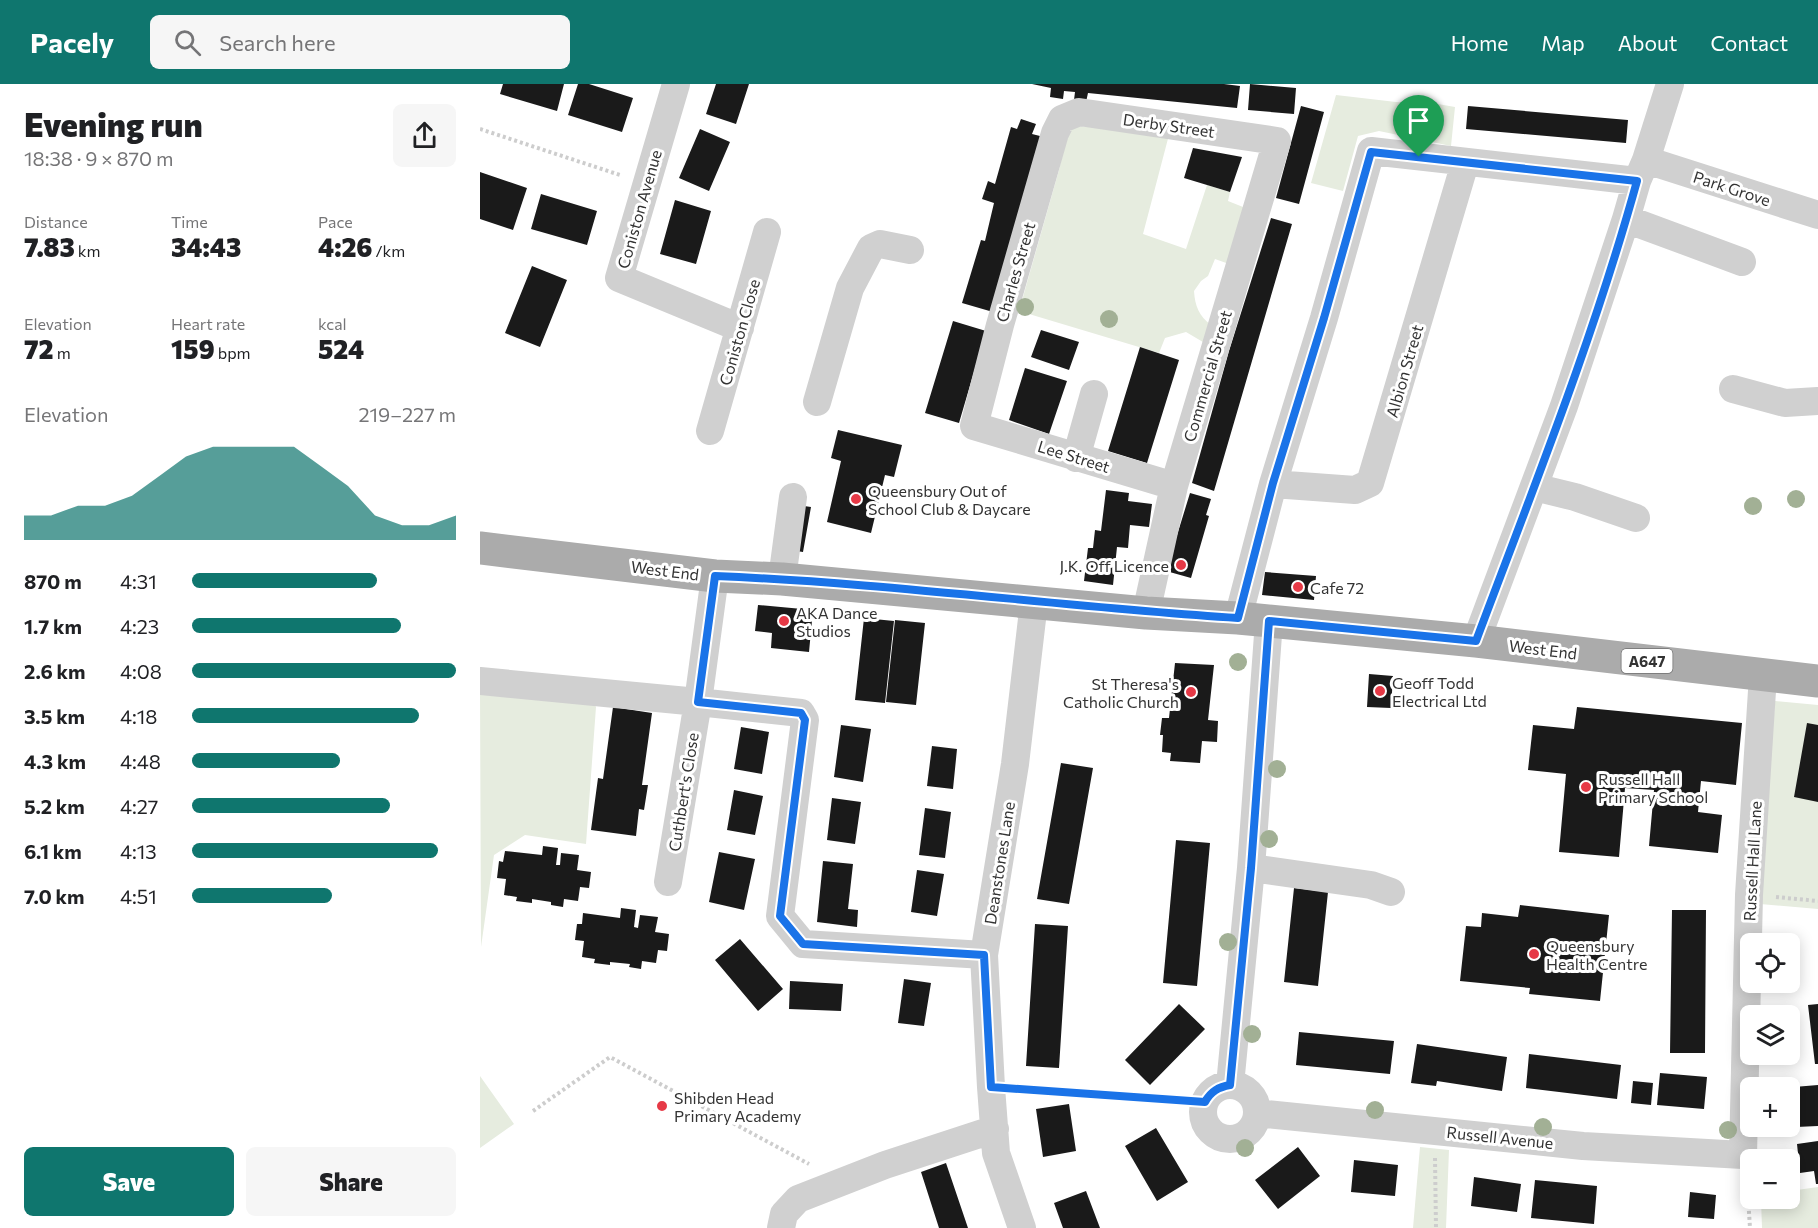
<!DOCTYPE html>
<meta charset="utf-8">
<style>
:root{--surface:#fff;--page:#f6f6f6;--text:#202124;--muted:#757577;--accent:#0f766e}
body{margin:0;font-family:Commissioner,sans-serif;background:var(--page);color:var(--text);height:100vh;display:flex;flex-direction:column;font-size:22px;white-space:nowrap}
*{box-sizing:border-box;margin:0}
p{font-size:20px;color:var(--muted)}
.icon{flex:none;width:33px;height:33px;fill:none;stroke:currentColor;stroke-width:2;stroke-linecap:round;stroke-linejoin:round}
.map{position:relative;flex:1;overflow:hidden}
.details{display:flex;flex-direction:column;background:var(--surface);width:480px}
.details>*{flex:none}
.buttons{position:absolute;left:1260px;top:849px;display:grid;gap:12px}
.buttons a{display:grid;place-items:center;width:60px;height:60px;border-radius:9px;background:var(--surface);box-shadow:0 3px 15px #0003;font-size:30px}
.pin{position:absolute;display:grid;place-items:center;width:51px;height:51px;color:#fff;margin:-62px -26px;border-radius:50% 50% 50% 0;rotate:-45deg;box-shadow:0 0 6px #0007}
.pin .icon{rotate:45deg}
.round{display:grid;place-items:center;flex:none;width:63px;height:63px;border-radius:9px;background:var(--page)}
.overview{display:flex;align-items:center;justify-content:space-between;height:102px;padding:0 24px}
h1{font-size:33px;font-weight:800;line-height:45px}
.metrics{display:grid;grid-template-columns:repeat(3,1fr);gap:9px;height:102px;padding:6px 24px}
.metrics div{display:grid;align-content:center}
.metrics b{font-size:26px;font-weight:800}
.metrics small{font-size:16px;font-weight:400}
.metrics p{font-size:16px}
.chart{height:168px;padding:12px 24px}
.chart p{display:flex;justify-content:space-between}
.chart svg{width:100%;height:108px;margin-top:6px;fill:var(--accent);opacity:.7}
.action{display:flex;gap:12px;margin-top:auto;padding:12px 24px}
.action a{flex:1;height:69px;border-radius:9px;background:var(--accent);color:#fff;font-size:24px;font-weight:800;line-height:69px;text-align:center}
.action a+a{background:var(--page);color:var(--text)}
ul{padding:0 24px;list-style:none;font-size:20px}
li{display:grid;grid-template-columns:96px 72px 1fr;align-items:center;height:45px}
li i{height:15px;border-radius:8px;background:var(--accent)}
header{display:flex;align-items:center;gap:36px;box-sizing:border-box;height:84px;padding:0 30px;background:var(--accent);color:#fff}
header strong{font-size:28px}
nav{display:flex;gap:33px;margin-inline-start:auto;font-size:21px}
.search{width:420px;height:54px;background:var(--page);display:flex;align-items:center;gap:15px;box-sizing:border-box;padding:0 21px;border-radius:9px;color:var(--muted);font-size:22px}
main{display:flex;flex:1;min-height:0}
.map>svg:first-child{display:block}
.green{fill:#e6ecdf}
.building{fill:#1a1a1a}
.lines{fill:none;stroke-linecap:round;stroke-linejoin:round}
.path{stroke:#cdcdcd;stroke-width:4;stroke-dasharray:3 3;stroke-linecap:butt}
.minor{stroke:#d0d0d0;stroke-width:28}
.major{stroke:#ababab;stroke-width:33}
.tree{fill:#a2b095}
.route-casing{stroke:#fff;stroke-width:12}
.route{stroke:#1a73e8;stroke-width:8}
.poi-dot{fill:#e63946;stroke:#fff;stroke-width:2}
.labels{text-anchor:middle;dominant-baseline:central;stroke-width:6;stroke-linejoin:round;paint-order:stroke}
.shield{fill:#fff;stroke:#707070;stroke-width:1.5}
.shield-label{font-size:15px;font-weight:bold;fill:#333}
.street-label{font-size:16px;fill:#333;stroke:#fff}
.poi-label{font-size:16px;fill:#333;stroke:#fff;text-anchor:start}
</style>
<header>
<strong>Pacely</strong>
<div class="search"><svg class="icon" aria-label="search" viewBox="0 0 24 24"><circle cx="10" cy="10" r="6"/><path d="M15 15l6 6"/></svg>Search here</div>
<nav><a>Home</a><a>Map</a><a>About</a><a>Contact</a></nav>
</header>
<main>
<section class="details">
<div class="overview"><div><h1>Evening run</h1><p>18:38 · 9 × 870 m</p></div><a class="round"><svg class="icon" aria-label="share" viewBox="0 0 24 24"><path d="M12 15V3M7 8l5-5 5 5M5 13v7h14v-7"/></svg></a></div>
<div class="metrics">
<div><p>Distance</p><b>7.83<small> km</small></b></div>
<div><p>Time</p><b>34:43</b></div>
<div><p>Pace</p><b>4:26<small> /km</small></b></div>
</div>
<div class="metrics">
<div><p>Elevation</p><b>72<small> m</small></b></div>
<div><p>Heart rate</p><b>159<small> bpm</small></b></div>
<div><p>kcal</p><b>524</b></div>
</div>
<div class="chart"><p><span>Elevation</span>219–227 m</p>
<svg viewBox="0 0 160 44" preserveAspectRatio="none"><path d="M0 44V34L10 34L20 30L30 30L40 26L50 18L60 10L70 6L80 6L90 6L100 6L110 14L120 22L130 34L140 38L150 38L160 34V44z"/></svg>
</div>
<ul>
<li><b>870 m</b>4:31<i style="width:70%"></i></li>
<li><b>1.7 km</b>4:23<i style="width:79%"></i></li>
<li><b>2.6 km</b>4:08<i style="width:100%"></i></li>
<li><b>3.5 km</b>4:18<i style="width:86%"></i></li>
<li><b>4.3 km</b>4:48<i style="width:56%"></i></li>
<li><b>5.2 km</b>4:27<i style="width:75%"></i></li>
<li><b>6.1 km</b>4:13<i style="width:93%"></i></li>
<li><b>7.0 km</b>4:51<i style="width:53%"></i></li>
</ul>
<div class="action"><a>Save</a><a>Share</a></div>
</section>
<div class="map">
<svg width="1338" height="1144" viewBox="0 0 1338 1144">
<rect width="100%" height="100%" fill="#fff"/>
<path class="green" d="M856 11 916 18 958 20 975 23 971 62 899 47 878 52 863 107 831 99Z
M595 42 690 47 663 150 706 165 727 101 750 108 748 117 768 125 749 180 735 175 728 192 721 197 714 207C715 222 719 232 731 241L728 261 706 248 685 254 679 269 539 227 579 86 586 52Z
M0 607 112 617 116 623 106 760 45 751 14 771 1 863Z
M1295 617 1338 621V825L1280 820Z
M0 992 34 1040 0 1064Z
M940 1063 969 1066 966 1144H933Z
M1338 1103V1144H1282L1281 1115 1310 1114V1107Z"/>
<path class="building" d="M23 0H84L77 27 20 10Z
M98 0H109L153 14 142 48 88 31Z
M236 0H269L256 40 226 30Z
M552 0H744L760 2 757 24 608 9 606 18 594 16 595 8 584 7 583 15 570 13 571 4Z
M770 0 816 4 814 30 768 26Z
M821 22 844 28 819 120 796 114Z
M988 22 1148 36 1146 59 986 45Z
M541 35 556 40 552 50 564 53 513 228 482 219 501 156 505 157 514 119 502 115 508 97 515 100 531 43 537 45Z
M220 45 250 58 229 107 199 94Z
M713 64 762 73 750 108 704 94Z
M0 88 47 104 33 146 0 135Z
M61 110 117 127 107 161 51 145Z
M195 116 231 127 216 180 180 170Z
M791 134 812 140 734 407 712 399 749 267Z
M52 182 87 196 60 263 25 249Z
M473 237 506 247 479 339 445 329Z
M561 246 599 258 589 286 551 273Z
M660 263 699 276 667 379 628 367Z
M545 284 587 297 569 350 529 336Z
M358 346 422 361 414 393 405 391 391 449 347 438 361 377 351 374Z
M626 406 649 409 648 417 672 420 669 443 650 441 648 464 637 463 633 501 604 497 608 464H613L615 446 621 447Z
M710 409 731 415 726 431 729 432 711 494 686 487Z
M317 421 331 423 323 468 310 466Z
M785 488 836 492 834 516 782 511Z
M278 521 333 526 329 568 291 564 292 549 275 547Z
M384 534 414 537 405 619 375 616Z
M415 536 445 539 436 621 406 618Z
M695 579 734 581 728 636 738 637 737 658 722 657 720 679 690 677 691 669 682 668 683 651H680L682 634H689Z
M889 590 913 592 911 624 887 623Z
M133 623 172 629 162 701H168L164 726 159 725 156 752 111 746 118 694 123 695Z
M1097 623 1262 639 1256 701 1221 697 1218 728 1242 731 1238 769 1169 762 1174 706 1145 704 1139 773 1079 768 1086 690 1048 686 1053 641 1094 645Z
M1327 639 1338 641V718L1314 713Z
M361 641 391 645 383 698 354 693Z
M261 643 289 648 282 690 254 685Z
M452 662 477 665 473 705 447 702Z
M581 679 613 684 589 820 557 815Z
M254 706 283 712 275 751 247 746Z
M352 714 381 718 375 760 347 756Z
M445 724 471 728 465 774 439 771Z
M696 756 730 759 717 902 683 899Z
M63 762 78 764 76 781H80L81 769 99 771 97 786 111 788 109 804 100 803 98 817 84 815 83 823 71 821V818L52 815V819L36 817 37 813 24 811 26 795 17 794 19 777 23 778 25 767 62 771Z
M239 768 275 775 264 826 229 818Z
M343 777 373 780 368 825 378 826 377 843 337 838Z
M437 786 464 790 457 832 431 828Z
M814 804 848 808 838 902 804 898Z
M1040 821 1129 831 1120 917 1049 910 1050 904 980 897 986 842 1001 843 1002 829 1038 833Z
M141 824 156 826 154 843 158 844 160 831 178 833 175 848 189 850 187 867 178 866 176 879 162 877 161 885 149 883 150 880 130 878V881L114 879 115 875 102 873 104 857 95 856 97 840H102L103 829 140 834Z
M1192 826H1226L1225 969H1190Z
M555 840 588 842 579 984 546 982Z
M260 855 303 905 278 927 235 876Z
M424 895 451 899 444 942 418 939Z
M310 897 363 900 361 927 309 925Z
M699 920 725 945 670 1001 645 976Z
M1338 920V980H1335L1328 921Z
M819 948 914 957 910 990 816 981Z
M937 960 1027 973 1022 1007 957 997 956 1002 931 999Z
M1049 970 1141 981 1137 1015 1046 1004Z
M1180 989 1227 993 1224 1025 1177 1021Z
M1153 997 1173 999 1171 1021 1151 1019Z
M1338 1001V1042L1316 1043 1314 1003Z
M589 1020 596 1067 563 1073 556 1025Z
M676 1044 708 1098 677 1117 645 1062Z
M1338 1057V1100H1336L1334 1087 1320 1089 1317 1060Z
M818 1063 840 1092 798 1125 775 1096Z
M874 1076 918 1081 915 1112 871 1108Z
M466 1079 488 1144H459L441 1088Z
M994 1093 1041 1100 1037 1128 991 1122Z
M1055 1096 1117 1102 1114 1140 1051 1134Z
M606 1107 620 1144H583L574 1119Z
M1210 1108 1236 1111 1234 1135 1208 1133Z"/>
<g class="lines">
<path class="path" d="M0 45 140 91
M1296 813 1338 817
M538 1005 725 1018
M53 1027 130 973 329 1080
M955 1074 956 1144
M1267 1097 1270 1144"/>
<path class="minor" d="M196 0 139 194 260 244
M1166 76 1338 131
M1146 135 1262 178
M1253 305 1305 319 1338 317
M337 318 370 204 391 164 400 160 430 166
M230 347 287 148
M596 374 614 310
M793 400 875 406 890 399 985 79
M1054 403 1095 413 1156 434
M235 492 218 618 321 629 325 636 300 832 323 860 504 871
M302 495 313 413
M666 529 694 402 797 57 599 28 582 35 575 49 520 241 494 342 694 402
M758 534 793 400 844 234 891 67 1157 97
M996 557 1084 322 1146 135 1157 97 1166 76 1190 0
M0 597 218 618 188 798
M771 784 891 801 911 808
M750 1001 771 784 789 537
M723 1028a27 27 0 1 1 54 0a27 27 0 1 1-54 0Z
M777 1029 1103 1062 1263 1071 1269 811 1283 591
M301 1144 304 1130 318 1115 405 1081 515 1045
M542 1144 516 1069 511 1003 504 871 535 680 554 518"/>
<path class="major" d="M0 464 235 492 302 495 666 529 758 534 996 557 1338 597"/>
</g>
<g class="tree">
<circle cx="545" cy="223" r="9"/>
<circle cx="629" cy="235" r="9"/>
<circle cx="1316" cy="415" r="9"/>
<circle cx="1273" cy="422" r="9"/>
<circle cx="758" cy="578" r="9"/>
<circle cx="797" cy="685" r="9"/>
<circle cx="789" cy="755" r="9"/>
<circle cx="748" cy="858" r="9"/>
<circle cx="772" cy="950" r="9"/>
<circle cx="895" cy="1026" r="9"/>
<circle cx="1063" cy="1043" r="9"/>
<circle cx="1248" cy="1046" r="9"/>
<circle cx="765" cy="1064" r="9"/>
</g>
<g class="lines">
<defs>
<path id="route" d="M891 68 1157 97C1114 253 1053 405 996 557L789 537 771 784 750 1001C739 1003 731 1007 725 1018L511 1003 504 871 323 860 300 832 325 636 321 629 218 618 235 492C410 499 584 523 758 534L793 399 844 234Z"/>
</defs>
<use href="#route" class="route-casing"/>
<use href="#route" class="route"/>
</g>
<g class="poi-dot">
<circle cx="376" cy="415" r="6"/>
<circle cx="701" cy="481" r="6"/>
<circle cx="818" cy="503" r="6"/>
<circle cx="304" cy="537" r="6"/>
<circle cx="900" cy="607" r="6"/>
<circle cx="711" cy="608" r="6"/>
<circle cx="1106" cy="703" r="6"/>
<circle cx="1054" cy="870" r="6"/>
<circle cx="182" cy="1022" r="6"/>
</g>
<g class="labels">
<rect class="shield" x="1141.5" y="565" width="51" height="24" rx="4.5"/>
<g class="shield-label">
<text x="1167" y="577">A647</text>
</g>
<g class="street-label">
<text transform="translate(689 41) rotate(8)">Derby Street</text>
<text transform="translate(1252 104) rotate(18)">Park Grove</text>
<text transform="translate(159 125) rotate(-74)">Coniston Avenue</text>
<text transform="translate(535 188) rotate(-74)">Charles Street</text>
<text transform="translate(259 248) rotate(-74)">Coniston Close</text>
<text transform="translate(924 287) rotate(-74)">Albion Street</text>
<text transform="translate(727 292) rotate(-74)">Commercial Street</text>
<text transform="translate(594 372) rotate(17)">Lee Street</text>
<text transform="translate(185 486) rotate(7)">West End</text>
<text transform="translate(1063 565) rotate(7)">West End</text>
<text transform="translate(203 708) rotate(-81)">Cuthbert's Close</text>
<text transform="translate(1272 777) rotate(-87)">Russell Hall Lane</text>
<text transform="translate(519 779) rotate(-81)">Deanstones Lane</text>
<text transform="translate(1020 1053) rotate(6)">Russell Avenue</text>
</g>
<g class="poi-label">
<text x="388" y="406">Queensbury Out of<tspan x="388" dy="18">School Club &amp; Daycare</tspan></text>
<text x="689" y="481" text-anchor="end">J.K. Off Licence</text>
<text x="830" y="503">Cafe 72</text>
<text x="316" y="528">AKA Dance<tspan x="316" dy="18">Studios</tspan></text>
<text x="912" y="598">Geoff Todd<tspan x="912" dy="18">Electrical Ltd</tspan></text>
<text x="699" y="599" text-anchor="end">St Theresa's<tspan x="699" dy="18">Catholic Church</tspan></text>
<text x="1118" y="694">Russell Hall<tspan x="1118" dy="18">Primary School</tspan></text>
<text x="1066" y="861">Queensbury<tspan x="1066" dy="18">Health Centre</tspan></text>
<text x="194" y="1013">Shibden Head<tspan x="194" dy="18">Primary Academy</tspan></text>
</g>
</g>
</svg>
<div class="buttons">
<a><svg class="icon" aria-label="locate" viewBox="0 0 24 24"><circle cx="12" cy="12" r="6"/><path d="M12 2v4M12 18v4M2 12h4M18 12h4"/></svg></a>
<a><svg class="icon" aria-label="layers" viewBox="0 0 24 24"><path d="M12 4l9 5-9 5-9-5zM3 14l9 5 9-5"/></svg></a>
<a>+</a>
<a>−</a>
</div>
<div class="pin" style="left:939px;top:73px;background:#1e9e55"><svg class="icon" aria-label="arrive" viewBox="0 0 24 24"><path d="M6 21V4h12l-3 4 3 4H6"/></svg></div>
</div>
</main>
